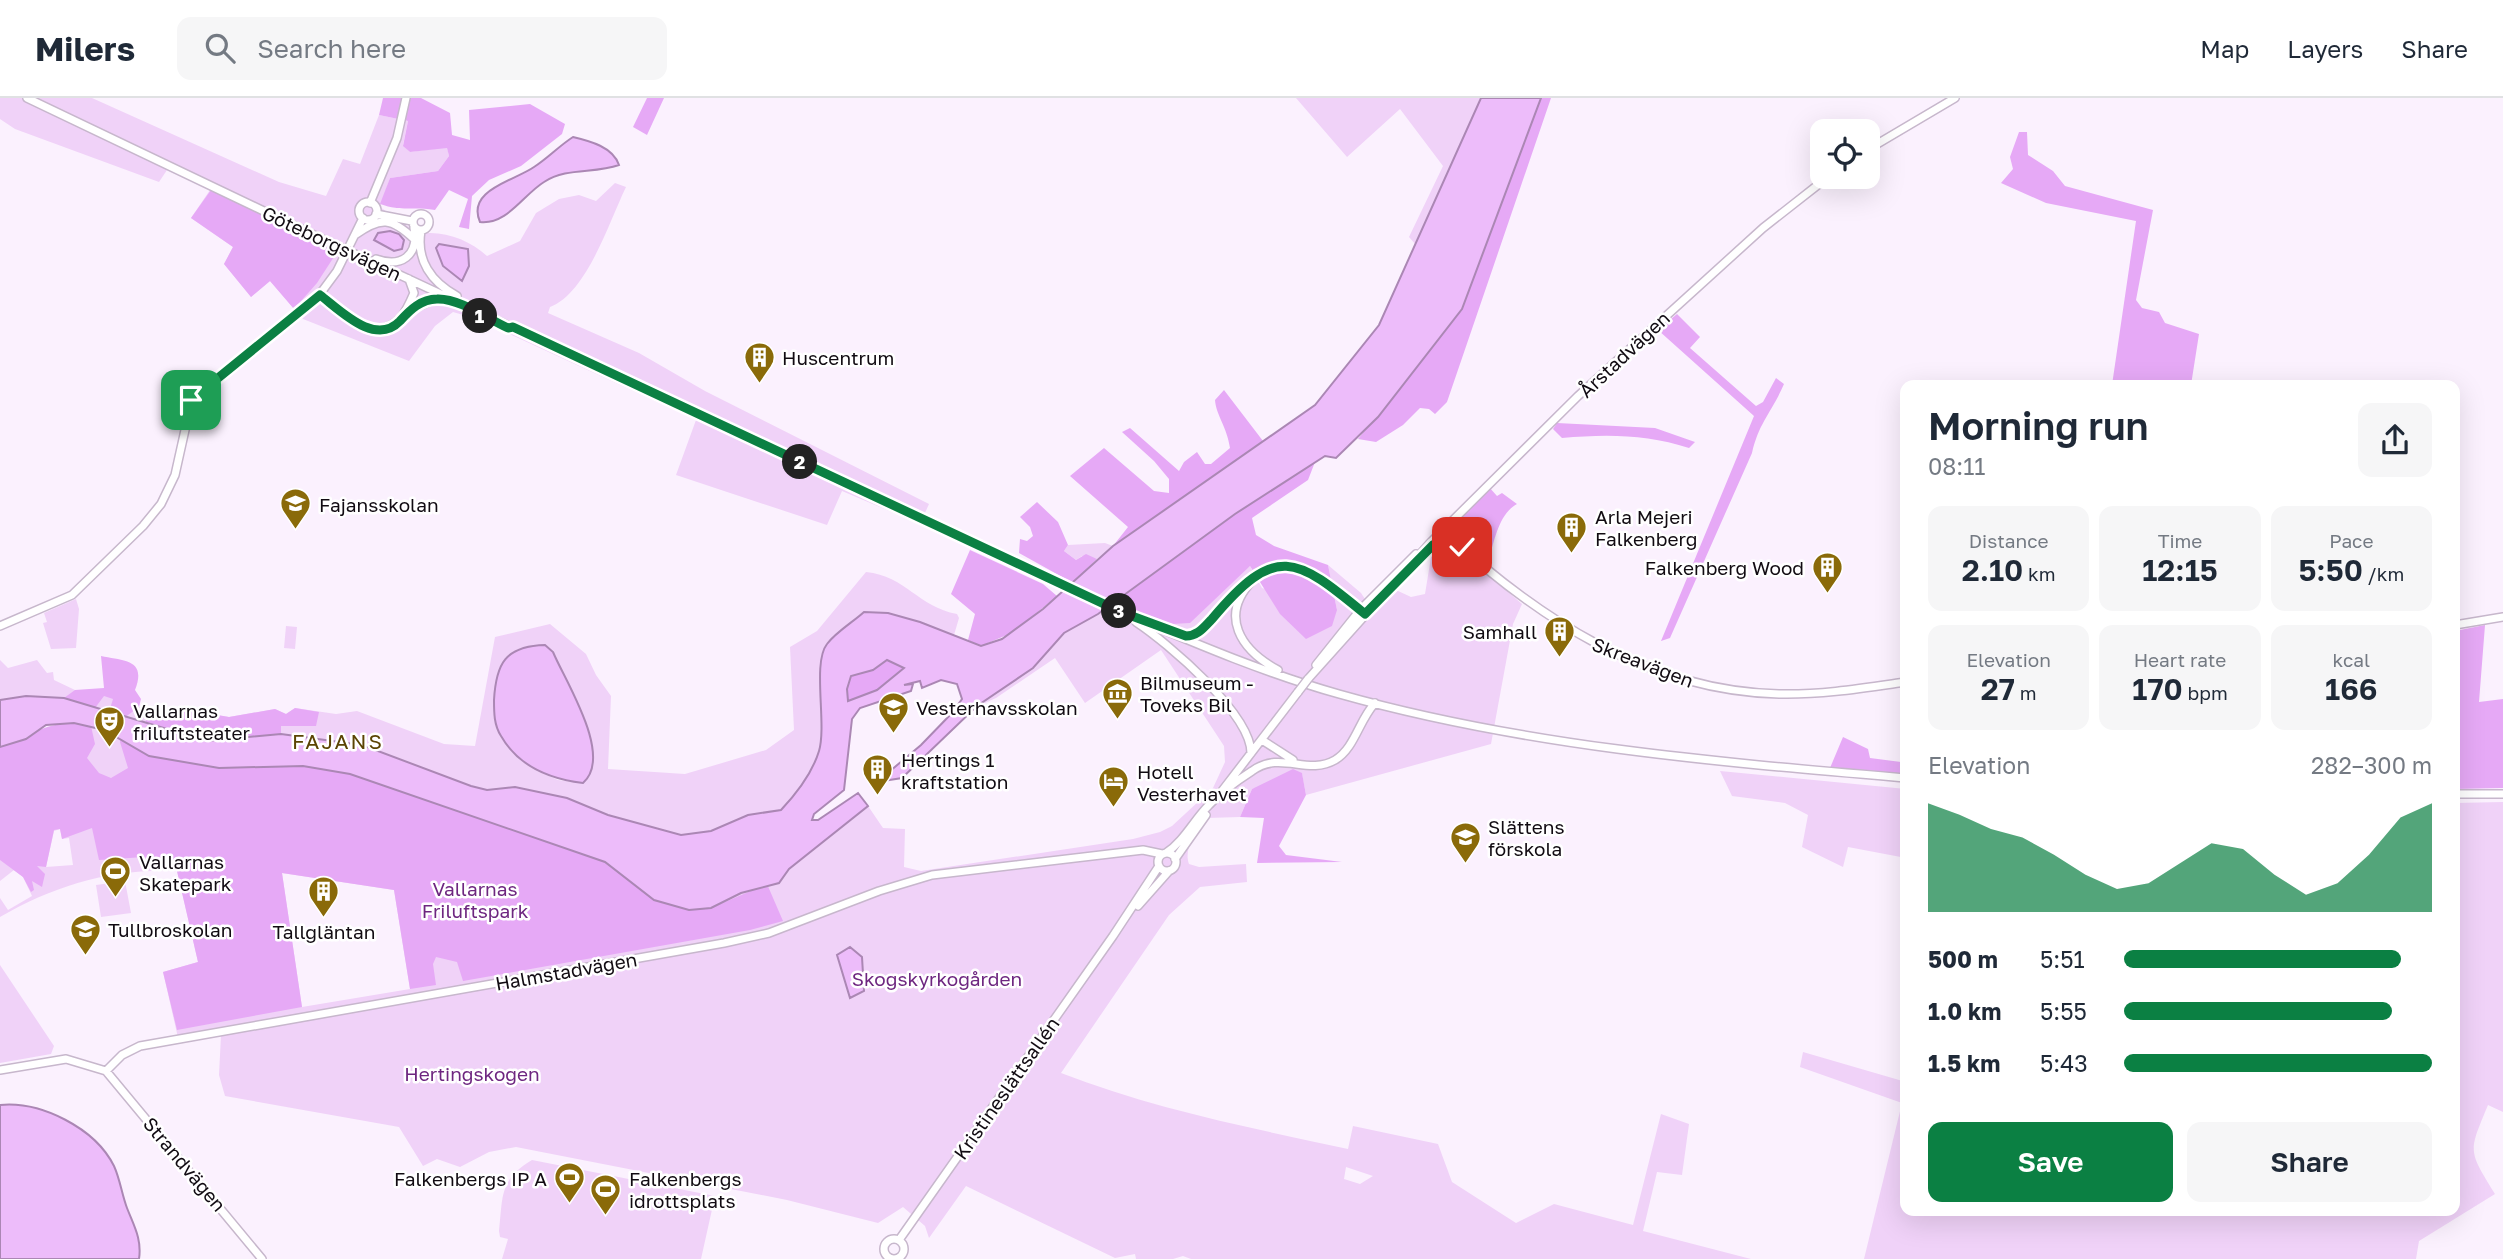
<!DOCTYPE html>
<meta charset="utf-8">
<style>
:root{--surface:#fff;--page:#f6f6f7;--text:#1f2937;--muted:#747a83;--line:#e0e1e3;--accent:#0b8043}
body{margin:0;font-family:"Golos Text",sans-serif;background:var(--page);color:var(--text);height:100vh;display:flex;flex-direction:column;font-size:26px;white-space:nowrap}
*{box-sizing:border-box;margin:0}
p{font-size:23px;color:var(--muted)}
.icon{flex:none;width:38px;height:38px;fill:none;stroke:currentColor;stroke-width:2;stroke-linecap:round;stroke-linejoin:round}
.map{position:relative;flex:1;overflow:hidden}
.sheet{position:absolute;left:1900px;top:282px;width:560px;height:836px;display:flex;flex-direction:column;background:var(--surface);border-radius:14px;box-shadow:0 7px 28px #0002}
.sheet>*{flex:none}
.fabs{position:absolute;left:1810px;top:21px;display:grid;gap:14px}
.fabs a{display:grid;place-items:center;width:70px;height:70px;border-radius:14px;background:var(--surface);box-shadow:0 7px 28px #0002;font-size:35px}
.pin{position:absolute;display:grid;place-items:center;width:60px;height:60px;color:#fff;margin:-30px;border-radius:14px;box-shadow:0 4px 10px #0006}
.km{position:absolute;width:35px;height:35px;margin:-18px;border-radius:50%;background:#222;color:#fff;font-size:19px;line-height:35px;text-align:center}
.round{display:grid;place-items:center;flex:none;width:74px;height:74px;border-radius:14px;background:var(--page)}
.head{display:flex;align-items:center;justify-content:space-between;height:119px;padding:0 28px}
h1{font-size:38px;font-weight:600;line-height:52px}
.metrics{display:grid;grid-template-columns:repeat(3,1fr);gap:10px;height:119px;padding:7px 28px}
.metrics div{display:grid;align-content:center;border-radius:14px;background:var(--page);text-align:center}
.metrics b{font-size:30px;font-weight:600}
.metrics small{font-size:19px;font-weight:400}
.metrics p{font-size:19px}
.chart{height:196px;padding:14px 28px}
.chart p{display:flex;justify-content:space-between}
.chart svg{width:100%;height:126px;margin-top:7px;fill:var(--accent);opacity:.7}
.primary-button{display:flex;gap:14px;margin-top:auto;padding:14px 28px}
.primary-button a{flex:1;height:80px;border-radius:14px;background:var(--accent);color:#fff;font-size:28px;font-weight:600;line-height:80px;text-align:center}
.primary-button a+a{background:var(--page);color:var(--text)}
ul{padding:0 28px;list-style:none;font-size:23px}
li{display:grid;grid-template-columns:112px 84px 1fr;align-items:center;height:52px}
li i{height:18px;border-radius:9px;background:var(--accent)}
header{display:flex;align-items:center;gap:42px;box-sizing:border-box;height:98px;padding:0 35px;background:var(--surface);border-bottom:2px solid var(--line)}
header strong{font-size:33px}
nav{display:flex;gap:38px;margin-inline-start:auto;font-size:24px}
.search{width:490px;height:63px;background:var(--page);display:flex;align-items:center;gap:18px;box-sizing:border-box;padding:0 24px;border-radius:14px;color:var(--muted);font-size:26px}
.map>svg:first-child{display:block}
.green{fill:#f0d2f8;fill-rule:evenodd}
.forest{fill:#e6a9f6}
.water{fill:#edbcfa;stroke:#ab87b4;stroke-width:2;fill-rule:evenodd}
.lines{fill:none;stroke-linecap:round;stroke-linejoin:round}
.secondary-casing{stroke:#c7b7cc;stroke-width:10}
.secondary{stroke:#fff;stroke-width:7}
.secondary-bridge-casing{stroke:#c7b7cc;stroke-width:10;stroke-linecap:butt}
.secondary-bridge{stroke:#fff;stroke-width:7}
.route-casing{stroke:#fff;stroke-width:14}
.route{stroke:#0b8043;stroke-width:9}
.labels{text-anchor:middle;dominant-baseline:central;stroke-width:5;stroke-linejoin:round;paint-order:stroke}
.street-label{font-size:19px;fill:#110b12;stroke:#fff}
.poi-label{font-size:19px;fill:#110b12;stroke:#fff;text-anchor:start}
.park-label{font-size:19px;fill:#6e2680;stroke:#fff}
.neighbourhood-label{font-size:21px;letter-spacing:2px;fill:#5b4404;stroke:#fff}
</style>
<header>
<strong>Milers</strong>
<div class="search"><svg class="icon" aria-label="search" viewBox="0 0 24 24"><circle cx="10" cy="10" r="6"/><path d="M15 15l6 6"/></svg>Search here</div>
<nav><a>Map</a><a>Layers</a><a>Share</a></nav>
</header>
<div class="map">
<svg width="2503" height="1161" viewBox="0 0 2503 1161">
<rect width="100%" height="100%" fill="#fbf1fe"/>
<path class="green" d="M0 0H92L279 84 326 98 343 61 360 66 379 17 408 23 403 47 410 54 447 49 449 58 438 73 390 80 380 109 419 136C444 132 469 142 487 158L520 143 536 115 559 101 579 97 596 103 615 85 626 89C609 124 587 195 550 209L548 215 639 255 705 293 929 406 920 426 842 393 827 427 676 377 696 322 477 221 453 214 435 228 409 263 303 221 270 183 251 199 224 166 233 149 191 120 210 92 167 72 159 84 15 31 0 21Z
M1296 0H1481L1416 147 1409 139 1443 68 1400 11 1347 59Z
M1105 445 1113 448 1097 461 1082 458 1076 462 1064 453 1068 447Z
M1442 445 1455 451 1467 472 1478 468 1522 506 1513 526 1491 646 1306 697 1302 676 1252 691 1240 719 1207 720C1197 735 1183 749 1189 766L1199 769 1246 766 1247 784 1200 789 1169 817 1061 975C1154 1011 1251 1030 1348 1051L1353 1028 1438 1046 1452 1084 1516 1125 1554 1106 1633 1127 1661 1016 1689 1026 1682 1077 1657 1074 1643 1133 1751 1161H1191L1183 1158 1173 1161H1136L1135 1156 1115 1160 966 1088 929 1140 925 1128 903 1109 878 1125 787 1102 516 1049 489 1054 460 1069 437 1061 423 1068 399 1029 225 998 219 977 221 937 179 944 163 874 198 864 177 773C113 770 55 787 0 819V800L8 812 32 798 23 779 14 772 0 783V649C49 633 72 614 121 641L767 786 782 782 789 771 868 708 883 730 905 731 904 769 921 773 1133 741 1160 734 1172 728 1213 690 1225 664 1224 648 1161 552 1085 605 1055 560 996 600 976 609 1064 535 1112 505 1172 526 1250 468 1262 490 1337 512 1328 467 1361 495 1373 513 1396 492 1411 499 1425 496 1432 453ZM60 731 62 741 69 740 73 767 46 769 54 733ZM282 775 394 792 410 891 302 909ZM1346 1069 1373 1078 1360 1086 1344 1081Z
M866 474C906 478 918 509 957 516L959 520 954 537 888 515 864 514C853 524 836 534 827 546 812 566 827 626 819 653 812 676 797 695 781 712L748 717 711 733 681 737 608 717 567 700 515 689 487 692 471 688 362 647 281 636 158 630 64 600 26 598 0 602V562L8 570 37 562 47 575 53 574 54 582 75 592H101L123 605 150 612 176 610 229 619 275 611 286 616 295 610 336 616 357 613 444 646 475 648 495 539 550 526 586 556 596 577 611 598 608 671 685 676 766 652 794 632 790 549 817 533ZM545 547 553 554 591 639 592 658 582 685 558 682 538 673 501 640 495 625 508 558 526 549Z
M76 501 79 511 76 550 51 551 43 525 47 524 44 515Z
M286 528 297 529 295 551 284 550Z
M1720 673 1906 691V760L1848 749 1843 769 1802 749 1808 717 1785 705 1732 698Z
M2503 704V1014L2488 1007C2468 1055 2468 1052 2495 1096L2419 1143 2416 1161H1864L1902 1005 1800 969 1803 954 1906 984V1113H2455V705Z
M125 783 131 815 101 819 96 787Z
M0 867 54 948 51 956 0 965Z
M532 1062 715 1098 701 1161H502L508 1141 500 1139 499 1133C503 1098 499 1082 532 1062Z"/>
<path class="forest" d="M383 0H421L450 15 452 37 470 42 469 12 530 6 565 26 562 36 521 68 489 82 472 98 469 131 459 129 468 101 449 92 435 112C412 108 403 114 380 106L390 80 438 73 449 58 447 50 410 54 403 48 408 23 379 17Z
M647 0H664L647 37 633 29Z
M1541 0H1551L1447 304 1435 316 1429 311 1420 310 1403 327 1376 344 1358 341 1462 211Z
M2019 34H2027L2028 57 2053 73 2065 88 2153 112 2136 202 2142 210 2159 214 2165 225 2199 236 2191 287H2112L2136 123 2046 105 2001 85 2013 71 2010 59Z
M211 92 339 151 317 185 294 211 270 183 251 199 224 166 233 149 191 120Z
M1677 216 1700 239 1690 250 1756 308 1763 304 1776 280 1784 286C1772 314 1759 324 1752 355L1670 540 1661 543 1754 318 1658 232Z
M1224 292 1263 343 1113 448 1128 429 1070 378 1104 350 1154 393 1169 395V381L1154 363 1122 334 1130 330 1179 373 1184 364 1197 354 1205 366H1211L1230 350C1227 329 1216 317 1215 302Z
M1557 325 1655 330 1695 344 1689 350C1647 336 1605 336 1562 340L1553 331Z
M1315 364 1308 382 1252 420 1256 437 1274 448 1328 467 1337 512 1332 528 1306 541 1280 516 1250 468 1190 525 1172 526 1112 505 1235 416Z
M1489 389 1497 398 1502 395 1517 406C1499 416 1495 441 1489 460 1475 456 1457 446 1451 431Z
M1037 404 1058 424 1068 447 1064 453 1076 462 1086 456 1097 461 1073 485 1019 455 1020 441 1027 443 1033 438 1030 429 1020 419Z
M970 452 1043 486 1057 498 1014 534 981 548 968 542 975 516 951 496Z
M2485 527 2479 604 2503 601V690L2455 691V590L2458 589 2455 533Z
M101 558C124 563 147 561 135 592L141 601 139 609 124 620 109 614 113 601 104 598 95 610 64 600 75 592 104 590Z
M887 561 905 570 877 592 848 604 847 591 851 578 873 572Z
M176 610 229 619 275 611 286 616 295 610 319 614 316 628H281V636L207 643 145 626 150 612Z
M74 625 91 628 95 646 87 660 99 675 111 680 128 670 120 644 121 641 149 658 219 670 303 668 350 676 605 764 654 802 689 812 711 810 767 786 783 823 750 832 463 883 457 864 436 859 433 866 436 887 410 891 394 792 282 775 302 909 177 932 163 874 198 864 177 773 144 759 99 762 92 730 62 741 60 731 54 732 46 769 37 768 45 776 42 789 32 783 34 792 31 794 23 779 0 762V649C32 639 38 626 74 625Z
M1843 639 1868 651 1870 660 1901 664 1906 647V676L1830 670Z
M1293 671 1302 675 1306 697 1279 748 1286 757 1342 764 1257 765 1264 720 1240 719 1252 691Z"/>
<path class="water" d="M1481 0H1541L1462 211 1378 319 1336 360 1325 358 1235 416 1098 516 1064 535 1033 570 977 608 902 680 877 684 921 647 951 616 962 601 957 586 941 582 922 590 920 583 904 587 913 586 911 593 860 610 852 621 844 692 814 716 812 722H818L858 695 868 708 789 771 779 785 741 795 711 810 689 812 654 802 605 764 350 676 303 668 219 670 149 658 104 632 74 625 46 627 26 641 0 649V602L26 598 64 600 207 643 281 636 362 647 471 688 487 692 515 689 567 700 608 717 681 737 711 733 748 717 781 712C797 695 812 676 819 653 827 626 812 565 827 546 836 534 853 524 864 514L888 515 920 524 981 548 1002 541 1043 511 1113 448 1315 307 1379 227ZM887 562 904 570 877 592 848 603 847 591 851 578 873 572Z
M573 39C590 43 613 49 619 67 594 76 567 69 544 84 523 97 507 127 480 124 466 92 514 83 534 69 548 60 559 48 573 39Z
M390 133 399 136 404 142 402 151 394 153 374 142 378 135Z
M439 146 468 151 469 168 462 183 443 168 436 150Z
M545 547 553 554C565 583 614 658 583 685 549 681 519 669 501 638 494 627 494 615 494 602 496 566 505 548 545 547Z
M850 849 862 859 864 893 850 900 837 857Z
M0 1007C41 1003 95 1030 114 1068 120 1081 122 1097 127 1110 134 1128 142 1141 139 1161H0Z"/>
<g class="lines">
<defs>
<path id="secondary" d="M27 0 339 149
M1867 52 1955 0
M359 113a9 9 0 1 1 18 0a9 9 0 1 1-18 0Z
M370 105 397 40 406 0
M413 124a8 8 0 1 1 16 0a8 8 0 1 1-16 0Z
M376 116 412 123
M421 133C416 162 431 184 457 198
M355 137C381 118 392 120 414 141
M355 156 1121 514C1192 544 1264 575 1339 596 1523 648 1717 664 1906 680
M376 161C401 170 419 158 414 130
M320 196 352 222 377 232C400 227 405 216 414 195L409 181
M406 214 436 201 450 204
M193 303 201 292 320 196 337 173 363 120
M1442 432C1536 519 1647 593 1779 596 1822 597 1864 590 1906 584
M1253 482C1218 518 1241 552 1278 572
M1136 524C1168 545 1251 616 1251 655
M2455 527 2503 519
M0 528 72 497 143 428 161 406 175 377 189 314 196 310 193 303 184 306 189 314
M1184 537C1220 543 1241 441 1309 473 1330 483 1347 501 1365 516
M1316 567 1360 512 1416 456
M1308 581 1430 445 1578 298 1763 130 1828 79
M1262 642 1293 662
M1222 693 1298 594
M2455 696H2503
M1166 755C1184 743 1194 722 1209 707 1221 694 1238 682 1252 673 1281 652 1307 678 1335 662 1355 650 1359 622 1375 605
M1158 764a9 9 0 1 1 18 0a9 9 0 1 1-18 0Z
M1175 761 1206 717
M1138 808 1169 773
M0 972 66 961 106 973 262 1161
M106 973 122 957 140 948 724 845 769 835 879 793 932 777 1143 752 1162 756
M884 1151a10 10 0 1 1 20 0a10 10 0 1 1-20 0Z
M899 1142 1113 838 1159 768"/>
</defs>
<use href="#secondary" class="secondary-casing"/>
<use href="#secondary" class="secondary"/>
<defs>
<path id="secondary-bridge" d="M339 149 355 156
M1298 594 1308 581"/>
</defs>
<use href="#secondary-bridge" class="secondary-bridge-casing"/>
<use href="#secondary-bridge" class="secondary-bridge"/>
</g>
<g class="lines">
<defs>
<path id="route" d="M191 302 320 197C340 212 375 249 400 223 410 212 421 201 437 201 459 200 488 221 508 230L513 229 1121 514 1186 538C1198 538 1204 529 1212 521 1276 445 1295 458 1365 516L1433 447C1445 440 1452 441 1462 449"/>
</defs>
<use href="#route" class="route-casing"/>
<use href="#route" class="route"/>
</g>
<defs>
<symbol id="building-pin" viewBox="-11 -11 22 30"><path d="M0 17L-7.5 6A9.5 9.5 0 1 1 7.5 6Z" fill="#8a6a09" stroke="#fff"/><path d="M-4-6H4V6H1V3H-1V6H-4ZM-2.5-4.3h1.7v1.8h-1.7ZM.8-4.3h1.7v1.8H.8ZM-2.5-1h1.7V.8h-1.7ZM.8-1h1.7V.8H.8Z" fill="#fff"/></symbol>
<symbol id="school-pin" viewBox="-11 -11 22 30"><path d="M0 17L-7.5 6A9.5 9.5 0 1 1 7.5 6Z" fill="#8a6a09" stroke="#fff"/><path d="M0-5L7-2L0 1L-7-2ZM-4 1L0 2.5L4 1V4Q0 6-4 4Z" fill="#fff"/></symbol>
<symbol id="museum-pin" viewBox="-11 -11 22 30"><path d="M0 17L-7.5 6A9.5 9.5 0 1 1 7.5 6Z" fill="#8a6a09" stroke="#fff"/><path d="M0-6L6-3V-2H-6V-3ZM-5-1h2V3h-2ZM-1-1h2V3h-2ZM3-1h2V3H3ZM-6 4H6V6H-6Z" fill="#fff"/></symbol>
<symbol id="theatre-pin" viewBox="-11 -11 22 30"><path d="M0 17L-7.5 6A9.5 9.5 0 1 1 7.5 6Z" fill="#8a6a09" stroke="#fff"/><path d="M-5-5.5Q0-4 5-5.5V0Q5 5 0 6Q-5 5-5 0ZM-3.3-2.5H-1v1.5H-3.3ZM1-2.5H3.3v1.5H1ZM-2.8 1Q0 5.5 2.8 1Z" fill="#fff"/></symbol>
<symbol id="hotel-pin" viewBox="-11 -11 22 30"><path d="M0 17L-7.5 6A9.5 9.5 0 1 1 7.5 6Z" fill="#8a6a09" stroke="#fff"/><path d="M-6-4.5h1.5V1H6V5H4.5V3h-9V5H-6ZM-4 0a1.8 1.8 0 1 1 3.6 0ZM.5 0V-2.5h3Q6-2.5 6 0Z" fill="#fff"/></symbol>
<symbol id="stadium-pin" viewBox="-11 -11 22 30"><path d="M0 17L-7.5 6A9.5 9.5 0 1 1 7.5 6Z" fill="#8a6a09" stroke="#fff"/><path d="M0-5a6.5 5 0 1 0 0 10a6.5 5 0 1 0 0-10ZM-3.5-1.8h7v3.6h-7Z" fill="#fff"/></symbol>
</defs>
<g fill-rule="evenodd">
<use href="#building-pin" x="742" y="242" width="35" height="47"/>
<use href="#school-pin" x="278" y="388" width="35" height="47"/>
<use href="#building-pin" x="1554" y="412" width="35" height="47"/>
<use href="#building-pin" x="1810" y="452" width="35" height="47"/>
<use href="#building-pin" x="1542" y="516" width="35" height="47"/>
<use href="#museum-pin" x="1100" y="578" width="35" height="47"/>
<use href="#school-pin" x="876" y="592" width="35" height="47"/>
<use href="#theatre-pin" x="92" y="606" width="35" height="47"/>
<use href="#building-pin" x="860" y="654" width="35" height="47"/>
<use href="#hotel-pin" x="1096" y="666" width="35" height="47"/>
<use href="#school-pin" x="1448" y="722" width="35" height="47"/>
<use href="#stadium-pin" x="98" y="756" width="35" height="47"/>
<use href="#building-pin" x="306" y="776" width="35" height="47"/>
<use href="#school-pin" x="68" y="814" width="35" height="47"/>
<use href="#stadium-pin" x="552" y="1062" width="35" height="47"/>
<use href="#stadium-pin" x="588" y="1074" width="35" height="47"/>
</g>
<g class="labels">
<g class="street-label">
<text transform="translate(332 145) rotate(25)">Göteborgsvägen</text>
<text transform="translate(1624 256) rotate(-43)">Årstadvägen</text>
<text transform="translate(1643 564) rotate(21)">Skreavägen</text>
<text transform="translate(566 873) rotate(-10)">Halmstadvägen</text>
<text transform="translate(1006 990) rotate(-55)">Kristineslättsallén</text>
<text transform="translate(185 1066) rotate(50)">Strandvägen</text>
</g>
<g class="poi-label">
<text x="782" y="259">Huscentrum</text>
<text x="319" y="406">Fajansskolan</text>
<text x="1595" y="418">Arla Mejeri<tspan x="1595" dy="22">Falkenberg</tspan></text>
<text x="1804" y="469" text-anchor="end">Falkenberg Wood</text>
<text x="1537" y="533" text-anchor="end">Samhall</text>
<text x="1140" y="584">Bilmuseum -<tspan x="1140" dy="22">Toveks Bil</tspan></text>
<text x="916" y="609">Vesterhavsskolan</text>
<text x="133" y="612">Vallarnas<tspan x="133" dy="22">friluftsteater</tspan></text>
<text x="901" y="661">Hertings 1<tspan x="901" dy="22">kraftstation</tspan></text>
<text x="1137" y="673">Hotell<tspan x="1137" dy="22">Vesterhavet</tspan></text>
<text x="1488" y="728">Slättens<tspan x="1488" dy="22">förskola</tspan></text>
<text x="139" y="763">Vallarnas<tspan x="139" dy="22">Skatepark</tspan></text>
<text x="108" y="831">Tullbroskolan</text>
<text x="324" y="833" text-anchor="middle">Tallgläntan</text>
<text x="547" y="1080" text-anchor="end">Falkenbergs IP A</text>
<text x="629" y="1080">Falkenbergs<tspan x="629" dy="22">idrottsplats</tspan></text>
</g>
<g class="park-label">
<text x="475" y="790">Vallarnas<tspan x="475" dy="22">Friluftspark</tspan></text>
<text x="937" y="880">Skogskyrkogården</text>
<text x="472" y="975">Hertingskogen</text>
</g>
<g class="neighbourhood-label">
<text x="338" y="643">FAJANS</text>
</g>
</g>
</svg>
<div class="fabs">
<a><svg class="icon" aria-label="locate" viewBox="0 0 24 24"><circle cx="12" cy="12" r="6"/><path d="M12 2v4M12 18v4M2 12h4M18 12h4"/></svg></a>
</div>
<div class="pin" style="left:191px;top:302px;background:#1e9e55"><svg class="icon" aria-label="arrive" viewBox="0 0 24 24"><path d="M6 21V4h12l-3 4 3 4H6"/></svg></div>
<div class="pin" style="left:1462px;top:449px;background:#d93025"><svg class="icon" aria-label="check" viewBox="0 0 24 24"><path d="M5 12l5 5 9-10"/></svg></div>
<b class="km" style="left:480px;top:218px">1</b>
<b class="km" style="left:800px;top:364px">2</b>
<b class="km" style="left:1119px;top:513px">3</b>
<section class="sheet">
<div class="head"><div><h1>Morning run</h1><p>08:11</p></div><a class="round"><svg class="icon" aria-label="share" viewBox="0 0 24 24"><path d="M12 15V3M7 8l5-5 5 5M5 13v7h14v-7"/></svg></a></div>
<div class="metrics">
<div><p>Distance</p><b>2.10<small> km</small></b></div>
<div><p>Time</p><b>12:15</b></div>
<div><p>Pace</p><b>5:50<small> /km</small></b></div>
</div>
<div class="metrics">
<div><p>Elevation</p><b>27<small> m</small></b></div>
<div><p>Heart rate</p><b>170<small> bpm</small></b></div>
<div><p>kcal</p><b>166</b></div>
</div>
<div class="chart"><p><span>Elevation</span>282–300 m</p>
<svg viewBox="0 0 160 44" preserveAspectRatio="none"><path d="M0 44V6L10 10L20 15L30 18L40 24L50 31L60 36L70 34L80 27L90 20L100 22L110 31L120 38L130 34L140 24L150 11L160 6V44z"/></svg>
</div>
<ul>
<li><b>500 m</b>5:51<i style="width:90%"></i></li>
<li><b>1.0 km</b>5:55<i style="width:87%"></i></li>
<li><b>1.5 km</b>5:43<i style="width:100%"></i></li>
</ul>
<div class="primary-button"><a>Save</a><a>Share</a></div>
</section>
</div>
